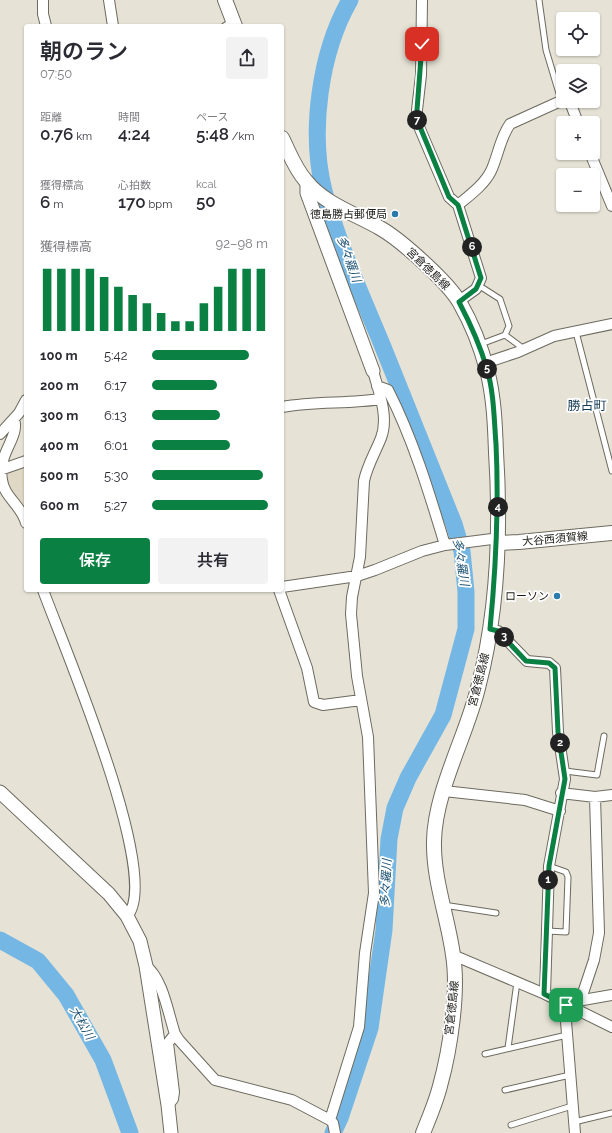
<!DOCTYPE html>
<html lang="ja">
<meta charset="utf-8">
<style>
:root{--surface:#fff;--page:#f2f2f3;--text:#2b2b33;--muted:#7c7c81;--accent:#0b8043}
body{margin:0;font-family:Raleway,"Noto Sans JP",sans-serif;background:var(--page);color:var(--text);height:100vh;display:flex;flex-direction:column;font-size:15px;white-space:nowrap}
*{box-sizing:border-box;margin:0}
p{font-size:13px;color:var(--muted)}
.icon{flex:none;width:22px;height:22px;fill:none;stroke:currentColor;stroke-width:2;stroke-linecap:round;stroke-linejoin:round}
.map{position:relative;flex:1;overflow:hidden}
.panel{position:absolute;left:24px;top:24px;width:260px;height:568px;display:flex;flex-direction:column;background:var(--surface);border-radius:4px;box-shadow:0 1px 3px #0004}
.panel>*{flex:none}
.tools{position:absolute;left:556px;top:12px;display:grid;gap:8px}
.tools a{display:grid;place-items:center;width:44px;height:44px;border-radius:4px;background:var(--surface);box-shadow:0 1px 3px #0004;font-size:20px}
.pin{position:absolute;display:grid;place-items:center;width:34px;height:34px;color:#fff;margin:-17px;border-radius:8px;box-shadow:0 2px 6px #0006}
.km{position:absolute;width:20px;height:20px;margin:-10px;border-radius:50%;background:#222;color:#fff;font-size:11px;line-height:20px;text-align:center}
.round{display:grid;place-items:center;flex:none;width:42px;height:42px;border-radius:4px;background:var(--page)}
.headline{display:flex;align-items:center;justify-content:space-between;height:68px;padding:0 16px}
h1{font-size:22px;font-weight:600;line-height:30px}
.stats{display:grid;grid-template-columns:repeat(3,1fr);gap:6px;height:68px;padding:4px 16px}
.stats div{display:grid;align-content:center}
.stats b{font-size:17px;font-weight:600}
.stats small{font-size:11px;font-weight:400}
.stats p{font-size:11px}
.chart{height:112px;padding:8px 16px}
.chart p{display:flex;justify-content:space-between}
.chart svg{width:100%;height:72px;margin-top:4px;stroke:var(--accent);stroke-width:6}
.action{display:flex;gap:8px;margin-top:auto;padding:8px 16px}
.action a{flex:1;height:46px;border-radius:4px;background:var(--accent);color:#fff;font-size:16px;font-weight:600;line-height:46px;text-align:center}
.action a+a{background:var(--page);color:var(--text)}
ul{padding:0 16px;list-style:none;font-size:13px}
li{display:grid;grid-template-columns:64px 48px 1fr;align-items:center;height:30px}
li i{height:10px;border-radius:5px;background:var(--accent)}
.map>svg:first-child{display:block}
.built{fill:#ded8c4}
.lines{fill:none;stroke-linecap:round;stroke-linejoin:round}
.river{stroke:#74b7e4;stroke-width:17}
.service-casing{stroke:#6d6a5f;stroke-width:7}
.minor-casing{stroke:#6d6a5f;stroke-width:12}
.tertiary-casing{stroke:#6d6a5f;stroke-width:15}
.secondary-casing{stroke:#6d6a5f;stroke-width:16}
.service{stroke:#fff;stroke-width:5}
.minor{stroke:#fff;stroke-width:10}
.tertiary{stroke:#fff;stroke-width:13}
.secondary{stroke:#fff;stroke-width:14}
.route-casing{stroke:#fff;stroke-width:8}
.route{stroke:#0b8043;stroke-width:5}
.poi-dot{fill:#287bab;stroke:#fff;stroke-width:1.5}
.labels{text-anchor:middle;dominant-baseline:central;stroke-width:3.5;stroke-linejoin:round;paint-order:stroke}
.poi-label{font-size:11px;fill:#1b1a15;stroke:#fff;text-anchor:end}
.street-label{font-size:11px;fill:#1b1a15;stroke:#fff}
.water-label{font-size:12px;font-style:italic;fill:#235575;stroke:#fff}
.quarter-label{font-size:13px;fill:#143a52;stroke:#fff}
</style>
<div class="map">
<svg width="612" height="1133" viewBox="0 0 612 1133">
<rect width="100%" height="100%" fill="#e6e3d6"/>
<path class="built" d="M26 466V513L6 486 8 471Z"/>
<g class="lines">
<path class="river" d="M0 940 38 961 66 995 103 1060 130 1133
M333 1133 340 1118 370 1028 384 930 389 839 395 808 408 778 443 715 466 629V592L462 551 454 524C430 465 407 406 383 347 362 296 338 244 324 191 309 132 320 52 350 0"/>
<defs>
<path id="service" d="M539 0 546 50 561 100
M224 26 232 21
M478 285 500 299 509 326 505 335 481 344
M576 332 612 471
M505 335 524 349
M565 771 597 775 604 736
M444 907 450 906 496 913
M547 931 566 932 568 877 566 872 549 866
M508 1048 517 982
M485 1054 567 1035
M505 1090 570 1075
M574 1122 612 1113
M511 1125 572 1106"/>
<path id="minor" d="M43 0V14L46 26
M109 0 113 26
M422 0 421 75 417 110V122L449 197 458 205 481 278 476 289 459 301
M567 101 570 102 578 123
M590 153 612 206
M458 205C470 195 484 185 491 171 498 156 500 138 510 124L563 100
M485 363 518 352 554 336 612 324
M377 386 388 390C413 439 429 492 445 545
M282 407C315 401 348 404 381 399
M14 420C19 432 5 449 3 461 1 467 1 474 2 480 4 497 22 506 26 523
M0 434 19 413 26 400
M0 470 26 461
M282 587 357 576 375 570 422 551 445 545 492 539 498 543
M43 590C61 640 164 879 127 916
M279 590 307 668 314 702 323 705 361 700
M490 629 498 631 527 661 549 663 555 668 558 732 565 779 549 866 545 994
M444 791 525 800 560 811
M561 793 595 797 612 795
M453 955 545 994 612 1027
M146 966C163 979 168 1013 175 1034L168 1043 174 1092 173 1099 168 1105
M583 1000 582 996 594 960 599 933 595 797
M175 1034 179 1040 215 1080 292 1100 330 1120
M335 1133 333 1123 330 1120 359 1027 365 953 374 893 368 737 357 676 351 614 352 597 360 557 364 481C367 466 375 453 381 438 389 417 379 392 373 371
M575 1133 565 1009 566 1005 583 1000 612 995"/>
<path id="tertiary" d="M307 183V193L373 371
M0 792 109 894 127 916 140 941 146 966 168 1105 171 1133"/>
<path id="secondary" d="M225 0 235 26
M282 138C289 152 295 169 306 181 324 204 356 214 380 228 401 240 448 282 460 303 472 324 481 347 487 370 494 397 495 424 496 452 501 530 498 612 478 688 466 737 435 791 434 841 433 879 448 918 453 955 459 992 450 1050 440 1086 436 1102 429 1118 423 1133
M498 543 519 542 612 533"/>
</defs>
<use href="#service" class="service-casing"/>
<use href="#minor" class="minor-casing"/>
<use href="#tertiary" class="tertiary-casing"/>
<use href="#secondary" class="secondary-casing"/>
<use href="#service" class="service"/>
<use href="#minor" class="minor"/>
<use href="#tertiary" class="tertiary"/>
<use href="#secondary" class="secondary"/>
</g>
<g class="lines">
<defs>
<path id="route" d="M422 44 417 110 418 122 449 197 458 205 481 278 476 289 459 302C470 323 480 345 487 369 494 393 494 419 496 444 499 506 496 567 490 629L498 631 526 661 549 663 555 668 558 732 565 779 549 866 544 994 566 1005"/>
</defs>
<use href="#route" class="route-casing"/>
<use href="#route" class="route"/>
</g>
<g class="poi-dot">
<circle cx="395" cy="214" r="4"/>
<circle cx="557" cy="596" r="4"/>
</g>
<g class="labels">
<g class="poi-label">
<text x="387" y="214">徳島勝占郵便局</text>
<text x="549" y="596">ローソン</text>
</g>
<g class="street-label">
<text transform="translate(428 269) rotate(44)">宮倉徳島線</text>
<text transform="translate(555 539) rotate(-5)">大谷西須賀線</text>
<text transform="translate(479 680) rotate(-76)">宮倉徳島線</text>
<text transform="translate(452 1008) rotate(-84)">宮倉徳島線</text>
</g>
<g class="water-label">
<text transform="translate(349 259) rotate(70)">多々羅川</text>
<text transform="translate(461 562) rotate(81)">多々羅川</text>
<text transform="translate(386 883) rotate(-87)">多々羅川</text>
<text transform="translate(82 1023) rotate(60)">大松川</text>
</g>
<g class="quarter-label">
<text x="587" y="405">勝占町</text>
</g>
</g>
</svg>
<div class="tools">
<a><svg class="icon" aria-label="locate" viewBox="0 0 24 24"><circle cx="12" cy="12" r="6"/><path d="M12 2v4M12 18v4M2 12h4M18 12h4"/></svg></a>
<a><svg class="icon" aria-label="layers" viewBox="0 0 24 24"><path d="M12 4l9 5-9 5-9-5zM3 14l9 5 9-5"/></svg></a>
<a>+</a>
<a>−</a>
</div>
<div class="pin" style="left:566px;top:1005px;background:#1e9e55"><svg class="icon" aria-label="arrive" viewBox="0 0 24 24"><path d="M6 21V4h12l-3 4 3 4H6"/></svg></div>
<div class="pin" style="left:422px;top:44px;background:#d93025"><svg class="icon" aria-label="check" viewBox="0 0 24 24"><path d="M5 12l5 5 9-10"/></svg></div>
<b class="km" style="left:548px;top:880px">1</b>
<b class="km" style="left:560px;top:743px">2</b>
<b class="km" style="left:504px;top:637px">3</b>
<b class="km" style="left:498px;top:507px">4</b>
<b class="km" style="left:487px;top:369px">5</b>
<b class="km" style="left:472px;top:247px">6</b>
<b class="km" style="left:417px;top:120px">7</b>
<section class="panel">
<div class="headline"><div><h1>朝のラン</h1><p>07:50</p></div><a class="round"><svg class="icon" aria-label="share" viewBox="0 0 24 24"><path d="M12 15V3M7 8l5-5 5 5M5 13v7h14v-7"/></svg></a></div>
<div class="stats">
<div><p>距離</p><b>0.76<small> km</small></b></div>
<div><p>時間</p><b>4:24</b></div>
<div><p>ペース</p><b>5:48<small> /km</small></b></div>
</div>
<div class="stats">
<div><p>獲得標高</p><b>6<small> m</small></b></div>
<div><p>心拍数</p><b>170<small> bpm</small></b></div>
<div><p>kcal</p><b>50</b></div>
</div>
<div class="chart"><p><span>獲得標高</span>92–98 m</p>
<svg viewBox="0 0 160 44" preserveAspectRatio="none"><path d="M5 44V6M15 44V6M25 44V6M35 44V6M45 44V11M55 44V17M65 44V22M75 44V27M85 44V33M95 44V38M105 44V38M115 44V27M125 44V17M135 44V6M145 44V6M155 44V6"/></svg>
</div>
<ul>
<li><b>100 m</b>5:42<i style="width:84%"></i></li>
<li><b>200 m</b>6:17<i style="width:56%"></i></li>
<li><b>300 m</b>6:13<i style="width:59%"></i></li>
<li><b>400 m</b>6:01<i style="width:67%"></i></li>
<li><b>500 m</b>5:30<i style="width:96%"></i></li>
<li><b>600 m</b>5:27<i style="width:100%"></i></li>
</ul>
<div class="action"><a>保存</a><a>共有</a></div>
</section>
</div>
